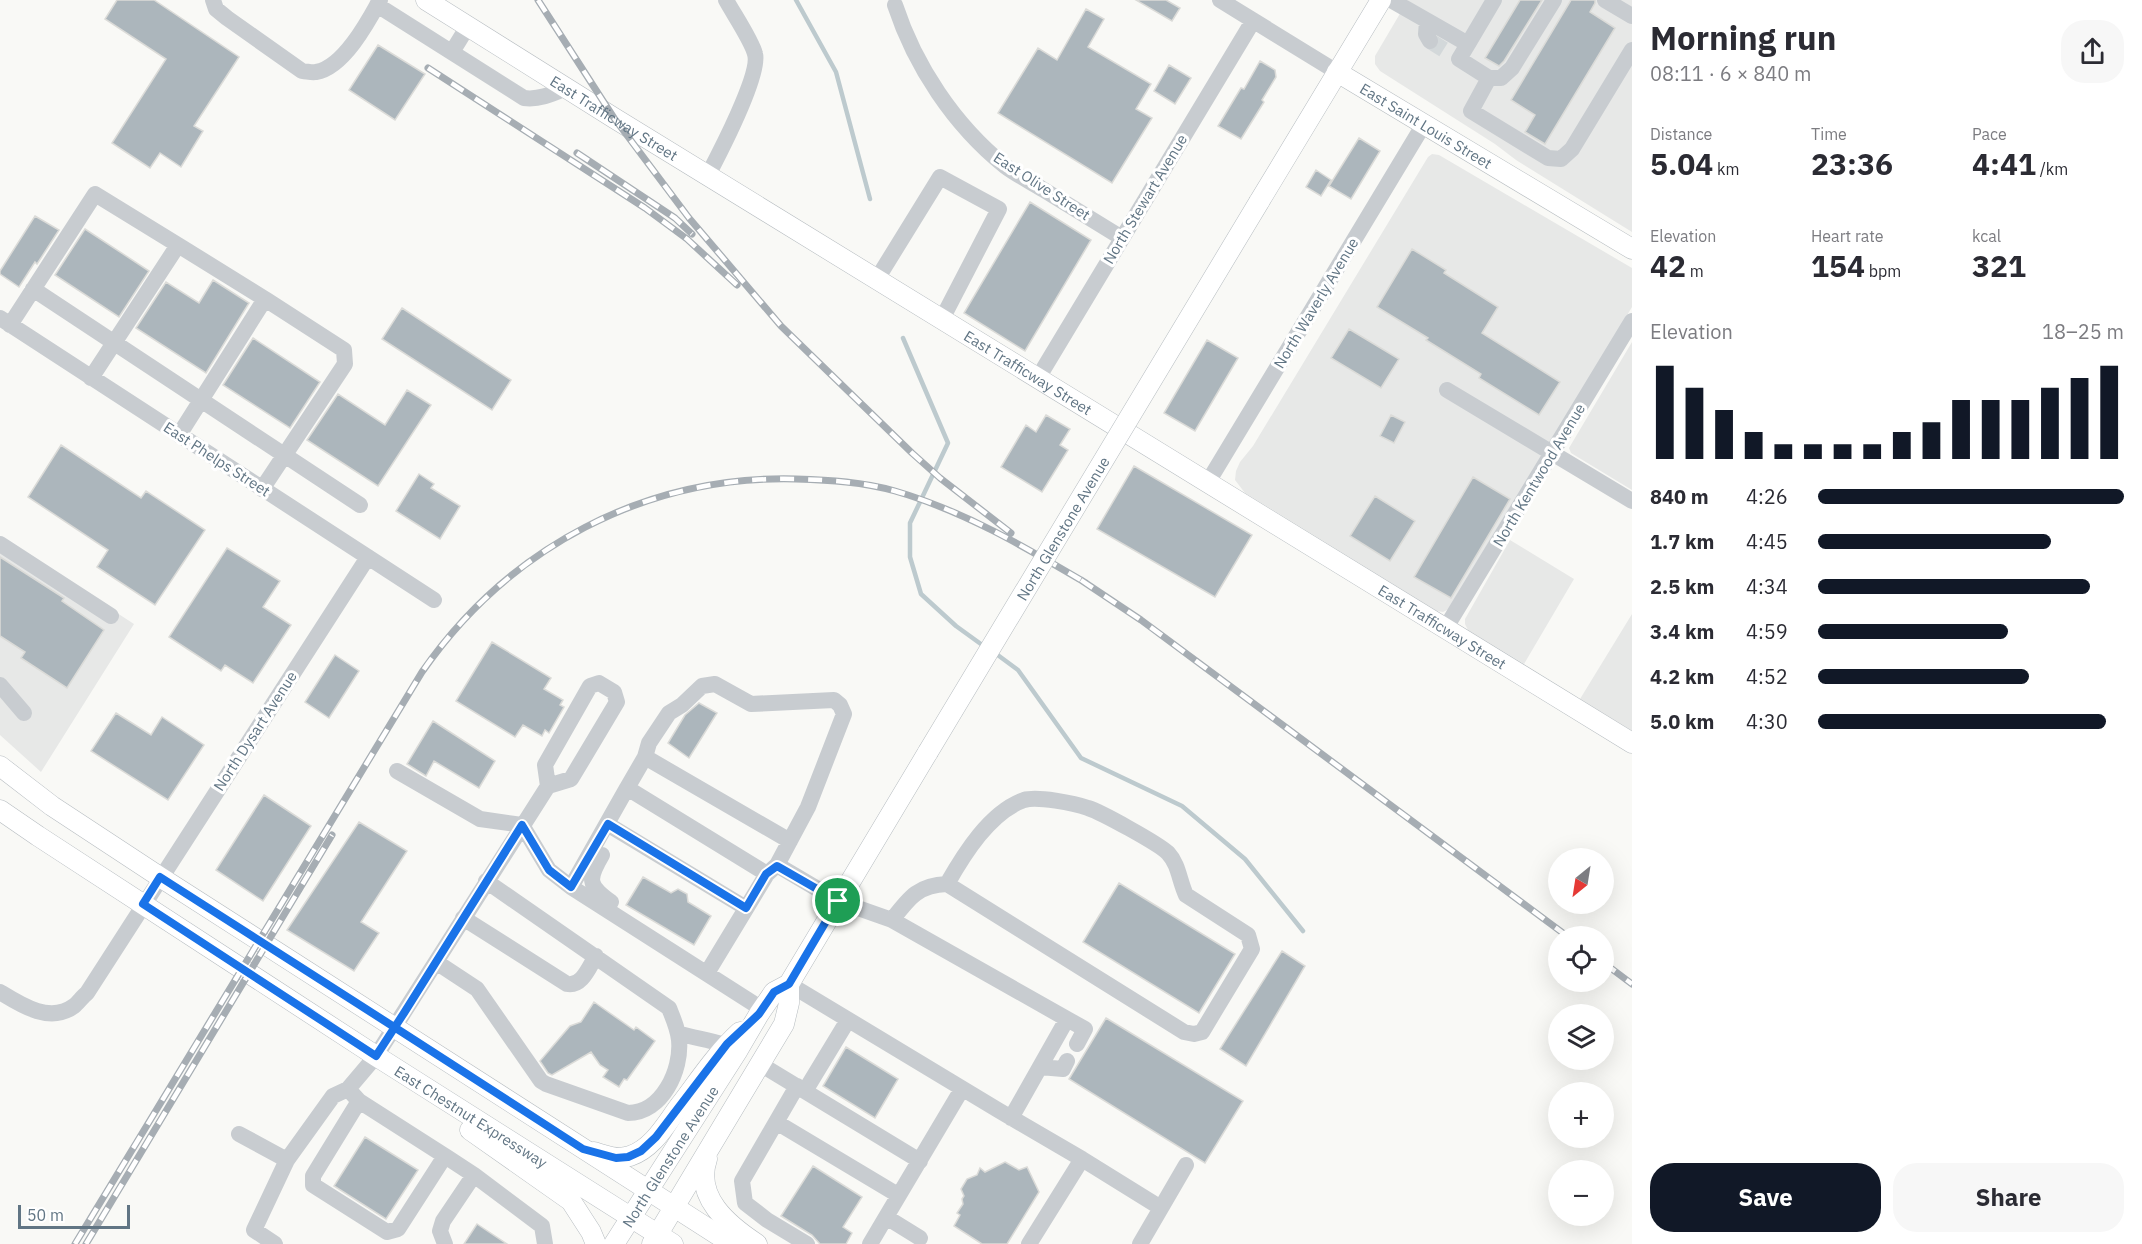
<!DOCTYPE html>
<meta charset="utf-8">
<style>
:root{--surface:#fff;--page:#f7f7f7;--text:#2b2b33;--muted:#7c7c81;--accent:#111827}
body{margin:0;font-family:"IBM Plex Sans",sans-serif;background:var(--page);color:var(--text);height:100vh;display:flex;flex-direction:column;font-size:22px;white-space:nowrap}
*{box-sizing:border-box;margin:0}
p{font-size:20px;color:var(--muted)}
.icon{flex:none;width:33px;height:33px;fill:none;stroke:currentColor;stroke-width:2;stroke-linecap:round;stroke-linejoin:round}
.map{position:relative;flex:1;overflow:hidden}
.details{display:flex;flex-direction:column;background:var(--surface);width:510px}
.details>*{flex:none}
.needle{width:39px;rotate:210deg}
.tools{position:absolute;left:1548px;top:848px;display:grid;gap:12px}
.tools a{display:grid;place-items:center;width:66px;height:66px;border-radius:50%;background:var(--surface);box-shadow:0 6px 24px #0002;font-size:30px}
.scale{position:absolute;left:18px;bottom:15px;width:112px;box-sizing:border-box;padding-left:6px;border:3px solid #617584;border-top:0;font-size:16px;line-height:21px;white-space:nowrap;color:#617584;-webkit-text-stroke:4px #fff;paint-order:stroke}
.pin{position:absolute;display:grid;place-items:center;width:51px;height:51px;color:#fff;margin:-26px;border:3px solid #fff;border-radius:50%;box-shadow:0 2px 6px #0007}
.round{display:grid;place-items:center;flex:none;width:63px;height:63px;border-radius:24px;background:var(--page)}
.headline{display:flex;align-items:center;justify-content:space-between;height:102px;padding:0 18px}
h1{font-size:33px;font-weight:700;line-height:45px}
.metrics{display:grid;grid-template-columns:repeat(3,1fr);gap:9px;height:102px;padding:6px 18px}
.metrics div{display:grid;align-content:center}
.metrics b{font-size:30px;font-weight:700}
.metrics small{font-size:16px;font-weight:400}
.metrics p{font-size:16px}
.chart{height:168px;padding:12px 18px}
.chart p{display:flex;justify-content:space-between}
.chart svg{width:100%;height:108px;margin-top:6px;stroke:var(--accent);stroke-width:6}
.cta{display:flex;gap:12px;margin-top:auto;padding:12px 18px}
.cta a{flex:1;height:69px;border-radius:24px;background:var(--accent);color:#fff;font-size:24px;font-weight:700;line-height:69px;text-align:center}
.cta a+a{background:var(--page);color:var(--text)}
ul{padding:0 18px;list-style:none;font-size:20px}
li{display:grid;grid-template-columns:96px 72px 1fr;align-items:center;height:45px}
li i{height:15px;border-radius:8px;background:var(--accent)}
main{display:flex;flex:1;min-height:0}
.map>svg:first-child{display:block}
.built{fill:#e7e8e7}
.lines{fill:none;stroke-linecap:round;stroke-linejoin:round}
.stream{stroke:#bdcace;stroke-width:4.5}
.building{fill:#acb6bc;stroke:#dbdbd8;stroke-width:1.5}
.minor-tunnel{stroke:#d3d8da;stroke-width:16;stroke-dasharray:16 8;stroke-linecap:butt}
.major-casing{stroke:#b6bcc0;stroke-width:21}
.minor{stroke:#c8ccd0;stroke-width:16}
.major{stroke:#fff;stroke-width:20}
.rail-casing{stroke:#a6adb3;stroke-width:7}
.rail{stroke:#fff;stroke-width:4.5;stroke-dasharray:14;stroke-linecap:butt}
.major-bridge-casing{stroke:#b6bcc0;stroke-width:21;stroke-linecap:butt}
.major-bridge{stroke:#fff;stroke-width:20}
.route-casing{stroke:#fff;stroke-width:12}
.route{stroke:#1a73e8;stroke-width:8}
.labels{text-anchor:middle;dominant-baseline:central;stroke-width:6;stroke-linejoin:round;paint-order:stroke}
.street-label{font-size:15px;fill:#617584;stroke:#fff}
</style>
<main>
<div class="map">
<svg width="1632" height="1244" viewBox="0 0 1632 1244">
<rect width="100%" height="100%" fill="#f9f9f6"/>
<path class="built" d="M1408 0H1632V232L1516 160 1495 144 1380 71 1375 64V56Z
M1432 154 1439 155 1632 268V307L1449 609 1443 612 1437 611 1245 493 1235 480 1236 471 1240 462 1253 446 1428 157Z
M1632 342V490L1571 453 1569 448Z
M0 537 134 624 41 772 0 735Z
M1510 540 1574 579 1524 664 1468 630 1465 624V619Z
M1632 614V731L1580 699Z"/>
<g class="lines">
<path class="stream" d="M796 0 836 72 870 199
M903 338 948 443 910 523V557L921 594 956 626 985 647
M995 653 1018 670 1081 758 1182 806 1245 859 1303 931"/>
</g>
<path class="building" d="M117 0H154L239 57 194 126 203 131 181 167 160 153 150 168 112 143 166 59 105 19Z
M1136 0H1166L1180 8 1172 21Z
M1520 0H1542L1504 61 1499 66 1485 58Z
M1571 0H1595V3L1590 12 1615 28 1545 144 1525 132 1535 115 1511 100Z
M1086 9 1104 19 1088 47 1151 84 1136 109 1152 118 1112 183 998 113 1038 48 1057 60Z
M378 45 425 74 395 120 349 90Z
M1260 61 1275 70 1276 77 1262 100 1264 102 1241 139 1218 126 1241 88 1244 89Z
M1169 65 1191 78 1175 104 1154 91Z
M1359 138 1380 151 1351 199 1329 186Z
M1316 170 1331 180 1321 196 1306 187Z
M1030 202 1091 240 1025 351 964 313Z
M35 216 59 230 37 264 35 262 19 287 0 274V271Z
M85 229 149 271 119 317 55 275Z
M1412 249 1446 270 1444 273 1498 307 1482 333 1560 382 1539 415 1479 378 1481 374 1426 340 1428 338 1377 307Z
M213 280 249 303 206 373 136 328 166 282 199 303Z
M402 308 511 380 492 410 382 339Z
M1349 329 1399 359 1381 388 1331 358Z
M253 338 320 382 290 428 223 385Z
M1207 340 1238 358 1195 431 1164 413Z
M407 390 431 405 378 486 307 440 338 394 385 425Z
M1046 415 1070 429 1060 445 1068 450 1042 492 1001 467 1026 425 1036 432Z
M1391 415 1405 422 1394 443 1380 436Z
M61 445 141 498 146 491 205 530 155 605 97 567 108 550 28 497Z
M1134 466 1252 535 1215 597 1097 529Z
M419 474 434 484 431 488 460 506 440 539 396 511Z
M1473 477 1510 499 1451 598 1414 577Z
M1375 496 1415 521 1390 561 1350 536Z
M227 548 280 581 263 607 291 625 253 683 225 665 221 671 169 637Z
M0 557 64 598 62 601 104 630 67 688 21 658 25 652 0 636Z
M492 642 551 678 544 689 563 700 560 705 564 707 549 733 545 730 542 736 523 725 515 737 456 701Z
M335 655 359 671 329 718 305 702Z
M699 703 717 713 689 758 668 743 685 715Z
M116 713 151 735 162 717 204 745 168 800 91 751Z
M433 721 495 761 479 788 434 761 426 776 407 764Z
M264 795 311 826 263 901 216 870Z
M359 822 407 851 361 922 379 933 354 971 287 930Z
M643 877 671 893 678 889 687 894 688 902 711 916 694 945 626 905Z
M1119 883 1235 954 1199 1013 1083 942Z
M1282 951 1305 966 1246 1066 1220 1049Z
M594 1002 634 1030 636 1027 655 1041 627 1080 624 1079 619 1087 603 1077 608 1070 600 1065 591 1052 552 1075 548 1073 540 1061 570 1026 581 1022Z
M1106 1018 1243 1101 1205 1163 1069 1079Z
M846 1047 898 1079 875 1118 823 1086Z
M365 1137 418 1170 386 1219 334 1186Z
M1005 1162 1019 1170 1027 1167 1039 1192 1007 1244H982L954 1226 960 1215 957 1213 963 1204 962 1199 964 1196 961 1189 967 1179 977 1175 980 1168 985 1172Z
M813 1166 862 1197 843 1227 852 1233 846 1244H820L812 1235 781 1216Z
M477 1224 507 1244H464Z"/>
<g class="lines">
<path class="minor-tunnel" d="M1430 41 1446 51"/>
<defs>
<g id="major">
<path id="s1" d="M426 0 614 118 1632 743"/>
<path id="s2" d="M1337 72 1632 249"/>
<path d="M1259 202 1381 0"/>
<path d="M0 766 52 806 160 877 732 1244"/>
<path id="s3" d="M0 810 38 836 376 1056 673 1244"/>
<path d="M470 1130 571 1201 591 1232 596 1244"/>
<path d="M594 1152C606 1156 618 1160 630 1156 654 1148 667 1122 681 1104 700 1079 717 1053 740 1032"/>
<path d="M707 1159C694 1197 728 1225 757 1244"/>
<path id="s4" d="M614 1244 738 1050 759 1014 774 992 789 984 928 752"/>
<path d="M652 1244 784 1024 789 1003V984"/>
</g>
</defs>
<use href="#major" class="major-casing"/>
<path class="minor" d="M213 0 216 9 227 18 302 71C306 71 312 73 316 72 343 68 368 22 380 0
M1220 0 1337 72
M1391 0 1468 44 1494 0
M1605 0 1632 16
M377 5 524 98C539 100 552 94 566 88
M895 5C915 66 954 125 1005 166 1017 175 1031 182 1044 190 1070 206 1096 222 1122 238
M1427 21 1426 34 1430 41
M1468 44 1459 59 1489 78 1471 111 1548 158 1561 159 1572 149 1632 50
M452 52 468 26
M1489 78H1501L1512 68 1554 0
M708 175C719 154 761 74 755 54 752 41 733 13 726 0
M178 245 265 299 179 435
M877 279 940 177 999 209 942 319
M33 289 360 505
M0 318 434 600
M10 325 95 194 178 245 91 378
M1038 378 1253 21
M1447 390 1632 501
M1208 482 1424 124
M262 489 345 364 344 350 265 299
M0 544 111 616
M1445 629 1632 321
M0 685 24 713
M645 757 790 841
M397 771 480 819 522 825
M627 788 645 757 649 743 669 713 682 705 702 686 715 684 751 704 834 700 840 705 844 714 808 807 777 865
M607 824 746 908
M522 825 549 870 571 887 627 788 767 874 777 865 838 901 892 920 1067 1019 1011 1118
M602 855C588 879 587 885 611 902
M571 887 762 1009
M463 918 567 984C582 987 589 967 596 956
M892 920C909 898 918 885 947 884L1184 1032 1194 1034 1202 1032 1252 949 1248 935 1186 895C1179 880 1179 865 1168 853 1159 844 1101 812 1088 808 1074 803 1037 796 1024 800 990 812 964 854 947 884
M436 962 477 989 541 1081 546 1084 628 1113C662 1113 682 1070 679 1040 678 1029 673 1018 669 1008L486 881
M707 973 767 874
M789 984 998 1110 1082 1159 1029 1244
M0 992C21 1005 50 1024 74 1006 78 1003 82 997 87 993L368 557
M1067 1019 1085 1029 1077 1044
M678 1033C696 1039 721 1041 737 1050
M760 1064 920 1161
M1040 1067 1063 1069 1067 1061
M797 1086 742 1181 745 1203 767 1220 807 1244
M348 1089 359 1101 445 1156 398 1229 387 1232 313 1185V1176L359 1101
M805 1091 848 1020
M776 1122 898 1195
M239 1134 287 1160
M445 1156 474 1175 542 1226 545 1244
M1082 1159 1161 1208 1140 1244
M1161 1208 1186 1165
M920 1238 886 1217 962 1089
M275 1244 254 1230 287 1160 333 1096 348 1089 376 1056 548 786 571 779 617 702 614 692 599 683 590 686 545 765 548 786
M445 1244 440 1231 443 1221 474 1175
M870 1244 886 1217"/>
<use href="#major" class="major"/>
<defs>
<path id="rail" d="M538 0 614 118 689 218 781 326 912 453 940 478 1011 533
M428 68 645 208 687 239 737 285
M577 153 675 218 692 234
M1081 580 1141 620 1567 936
M1604 963 1632 984
M75 1244 422 672C508 548 645 475 796 479 830 480 863 482 895 491 964 511 1025 547 1086 583
M86 1244 332 835"/>
</defs>
<use href="#rail" class="rail-casing"/>
<use href="#rail" class="rail"/>
<defs>
<g id="major-bridge">
<path id="s5" d="M928 752 1259 202"/>
</g>
</defs>
<use href="#major-bridge" class="major-bridge-casing"/>
<use href="#major-bridge" class="major-bridge"/>
</g>
<g class="lines">
<defs>
<path id="route" d="M838 901 789 984 774 992 759 1014 727 1044 656 1137 641 1151 628 1157 616 1158 583 1149C442 1058 302 967 160 877L143 904 376 1056 404 1013 522 825 549 870 571 887 608 824 746 908 766 874 777 866 838 901"/>
</defs>
<use href="#route" class="route-casing"/>
<use href="#route" class="route"/>
</g>
<g class="labels">
<g class="street-label">
<text stroke="none"><textPath href="#s1" startOffset="222">East Trafficway Street</textPath></text>
<text stroke="none"><textPath href="#s2" startOffset="104">East Saint Louis Street</textPath></text>
<text transform="translate(1042 186) rotate(33)">East Olive Street</text>
<text transform="translate(1145 199) rotate(-59)">North Stewart Avenue</text>
<text transform="translate(1316 303) rotate(-59)">North Waverly Avenue</text>
<text stroke="none"><textPath href="#s1" startOffset="708">East Trafficway Street</textPath></text>
<text transform="translate(217 459) rotate(33)">East Phelps Street</text>
<text transform="translate(1539 475) rotate(-59)">North Kentwood Avenue</text>
<text stroke="none"><textPath href="#s5" startOffset="261">North Glenstone Avenue</textPath></text>
<text stroke="none"><textPath href="#s1" startOffset="1194">East Trafficway Street</textPath></text>
<text transform="translate(255 731) rotate(-57)">North Dysart Avenue</text>
<text stroke="none"><textPath href="#s3" startOffset="562">East Chestnut Expressway</textPath></text>
<text stroke="none"><textPath href="#s4" startOffset="104">North Glenstone Avenue</textPath></text>
</g>
</g>
</svg>
<div class="tools">
<a><svg class="needle" viewBox="-14 -14 28 28"><path d="M0-13l5 13h-10z" fill="#e53935"/><path d="M0 13l5-13h-10z" fill="#7c7c81"/></svg></a>
<a><svg class="icon" aria-label="locate" viewBox="0 0 24 24"><circle cx="12" cy="12" r="6"/><path d="M12 2v4M12 18v4M2 12h4M18 12h4"/></svg></a>
<a><svg class="icon" aria-label="layers" viewBox="0 0 24 24"><path d="M12 4l9 5-9 5-9-5zM3 14l9 5 9-5"/></svg></a>
<a>+</a>
<a>−</a>
</div>
<div class="scale">50 m</div>
<div class="pin" style="left:838px;top:901px;background:#1e9e55"><svg class="icon" aria-label="arrive" viewBox="0 0 24 24"><path d="M6 21V4h12l-3 4 3 4H6"/></svg></div>
</div>
<section class="details">
<div class="headline"><div><h1>Morning run</h1><p>08:11 · 6 × 840 m</p></div><a class="round"><svg class="icon" aria-label="share" viewBox="0 0 24 24"><path d="M12 15V3M7 8l5-5 5 5M5 13v7h14v-7"/></svg></a></div>
<div class="metrics">
<div><p>Distance</p><b>5.04<small> km</small></b></div>
<div><p>Time</p><b>23:36</b></div>
<div><p>Pace</p><b>4:41<small> /km</small></b></div>
</div>
<div class="metrics">
<div><p>Elevation</p><b>42<small> m</small></b></div>
<div><p>Heart rate</p><b>154<small> bpm</small></b></div>
<div><p>kcal</p><b>321</b></div>
</div>
<div class="chart"><p><span>Elevation</span>18–25 m</p>
<svg viewBox="0 0 160 44" preserveAspectRatio="none"><path d="M5 44V6M15 44V15M25 44V24M35 44V33M45 44V38M55 44V38M65 44V38M75 44V38M85 44V33M95 44V29M105 44V20M115 44V20M125 44V20M135 44V15M145 44V11M155 44V6"/></svg>
</div>
<ul>
<li><b>840 m</b>4:26<i style="width:100%"></i></li>
<li><b>1.7 km</b>4:45<i style="width:76%"></i></li>
<li><b>2.5 km</b>4:34<i style="width:89%"></i></li>
<li><b>3.4 km</b>4:59<i style="width:62%"></i></li>
<li><b>4.2 km</b>4:52<i style="width:69%"></i></li>
<li><b>5.0 km</b>4:30<i style="width:94%"></i></li>
</ul>
<div class="cta"><a>Save</a><a>Share</a></div>
</section>
</main>
